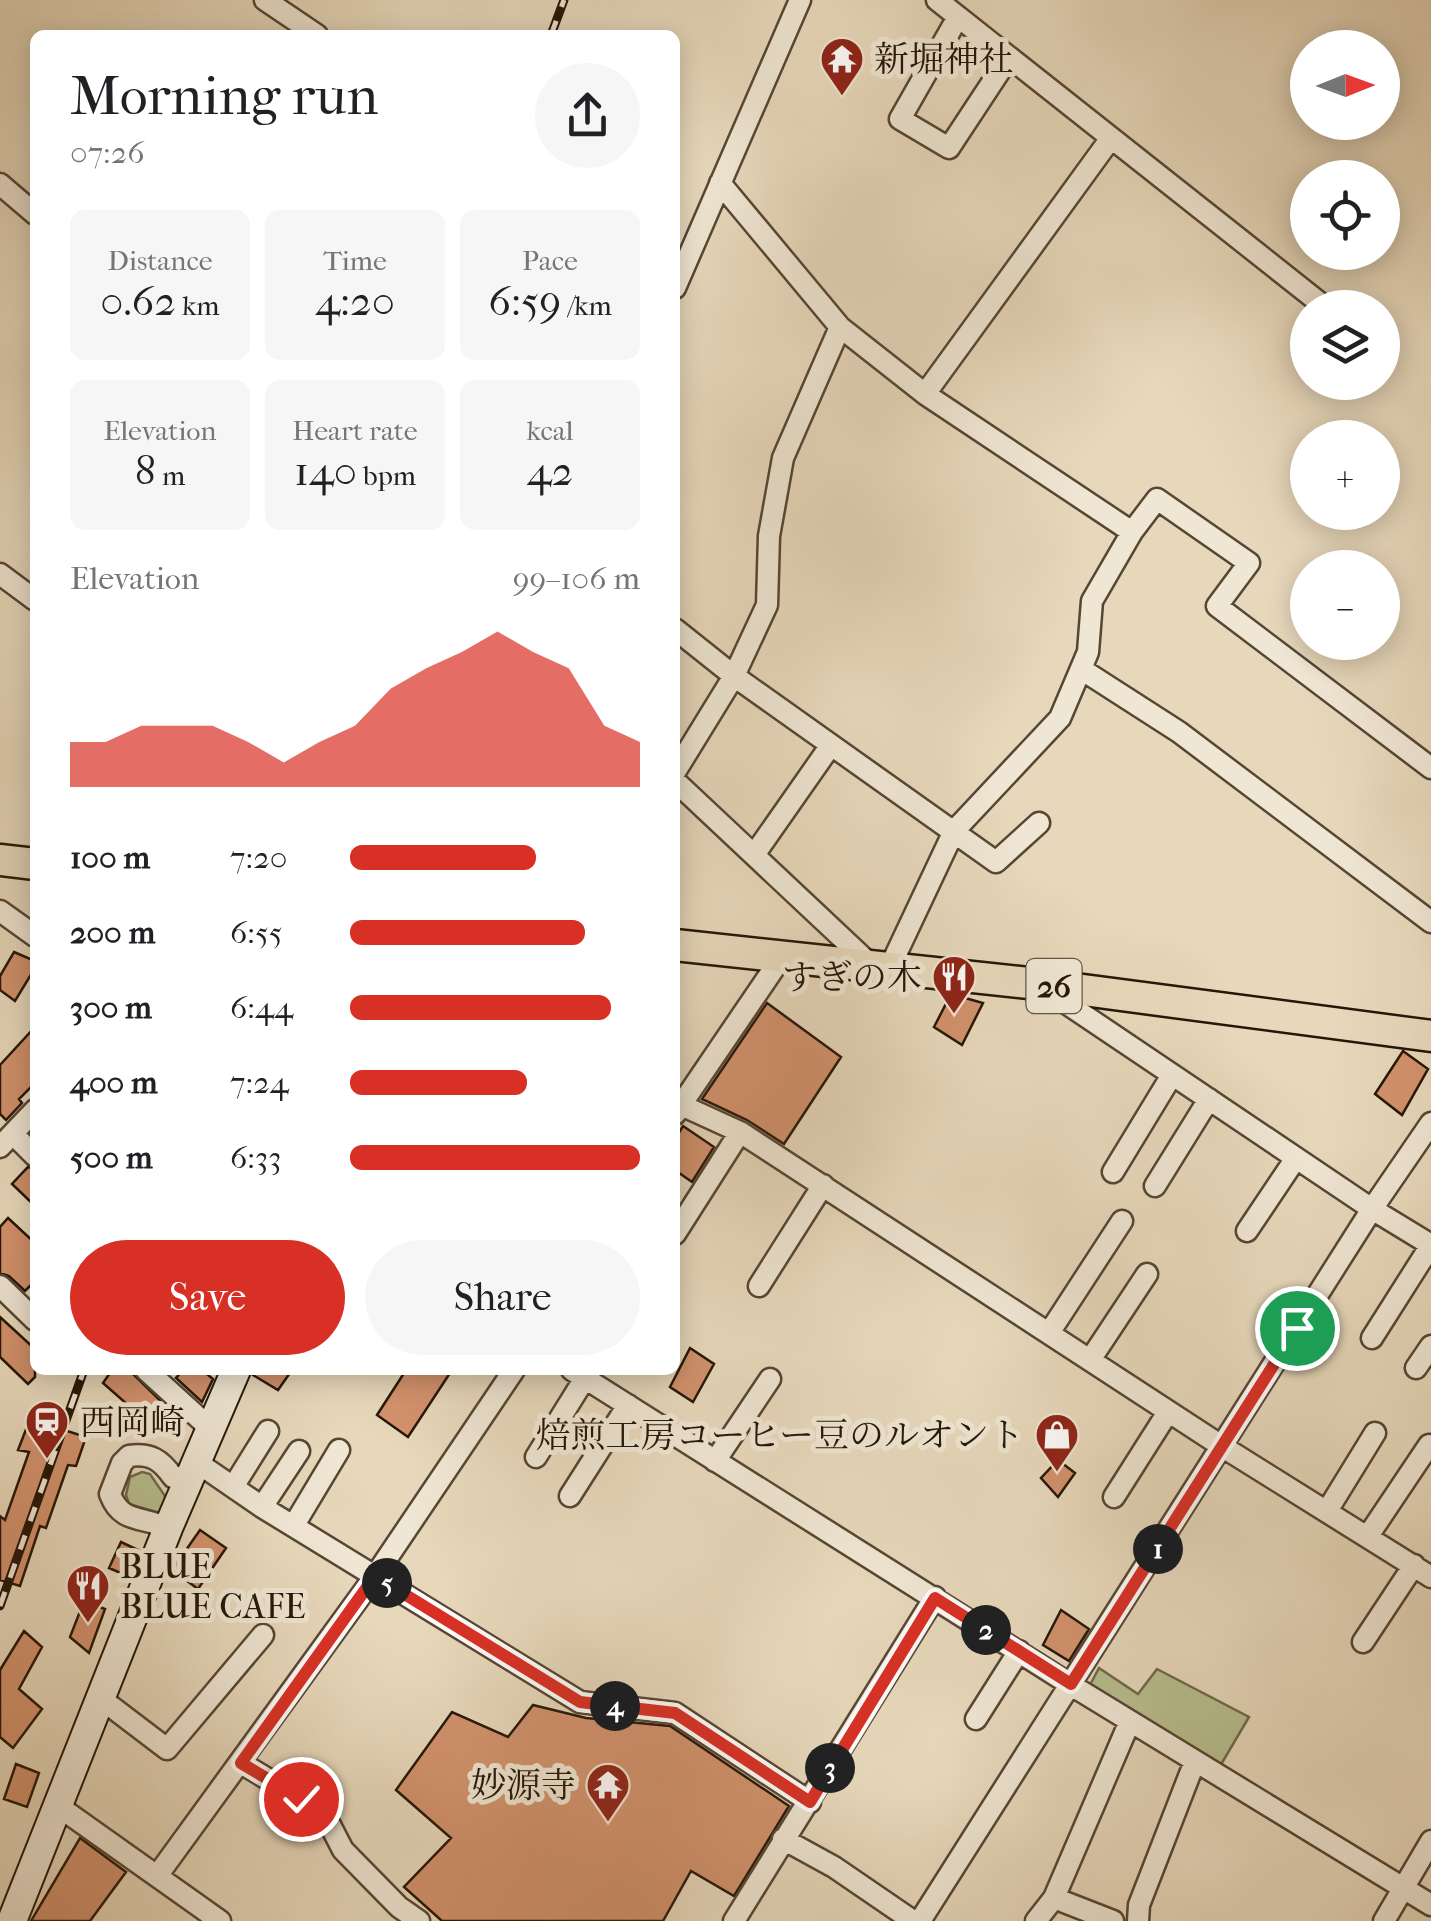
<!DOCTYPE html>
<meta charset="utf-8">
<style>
:root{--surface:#fff;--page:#f6f6f6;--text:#202124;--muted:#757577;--accent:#d93025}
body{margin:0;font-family:"IM FELL French Canon","Noto Serif JP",serif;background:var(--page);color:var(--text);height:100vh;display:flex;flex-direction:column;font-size:38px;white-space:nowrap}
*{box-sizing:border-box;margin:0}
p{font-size:32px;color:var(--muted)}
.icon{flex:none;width:55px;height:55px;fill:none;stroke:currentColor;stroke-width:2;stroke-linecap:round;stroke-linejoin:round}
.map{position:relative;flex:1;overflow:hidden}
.sheet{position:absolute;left:30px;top:30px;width:650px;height:1345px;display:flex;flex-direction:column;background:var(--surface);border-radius:15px;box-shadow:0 5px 25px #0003}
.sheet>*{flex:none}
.needle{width:65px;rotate:89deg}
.tools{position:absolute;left:1290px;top:30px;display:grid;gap:20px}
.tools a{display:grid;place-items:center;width:110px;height:110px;border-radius:50%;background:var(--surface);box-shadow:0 5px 25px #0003;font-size:50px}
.pin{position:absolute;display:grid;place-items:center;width:85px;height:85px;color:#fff;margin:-42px;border:5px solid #fff;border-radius:50%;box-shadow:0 2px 10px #0007}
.km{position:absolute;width:50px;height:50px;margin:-25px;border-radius:50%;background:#222;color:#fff;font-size:28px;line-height:50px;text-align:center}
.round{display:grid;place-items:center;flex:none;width:105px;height:105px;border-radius:52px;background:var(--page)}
.head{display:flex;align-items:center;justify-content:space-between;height:170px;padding:0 40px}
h1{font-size:55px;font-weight:600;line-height:75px}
.figures{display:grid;grid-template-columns:repeat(3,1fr);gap:15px;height:170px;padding:10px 40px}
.figures div{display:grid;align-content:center;border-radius:15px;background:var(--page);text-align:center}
.figures b{font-size:42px;font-weight:600}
.figures small{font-size:28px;font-weight:400}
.figures p{font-size:28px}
.chart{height:280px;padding:20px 40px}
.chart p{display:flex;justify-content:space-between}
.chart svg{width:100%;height:180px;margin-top:10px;fill:var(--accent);opacity:.7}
.action{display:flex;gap:20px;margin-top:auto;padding:20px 40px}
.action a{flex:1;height:115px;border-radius:60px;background:var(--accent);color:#fff;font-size:40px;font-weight:600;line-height:115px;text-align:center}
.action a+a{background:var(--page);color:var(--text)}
ul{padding:0 40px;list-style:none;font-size:32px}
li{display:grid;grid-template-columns:160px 120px 1fr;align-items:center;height:75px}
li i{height:25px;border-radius:12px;background:var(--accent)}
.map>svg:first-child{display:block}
.green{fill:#b8be8e;stroke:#6e6a4a;stroke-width:2.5}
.building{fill:#d2926d;stroke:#251607;stroke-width:2.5}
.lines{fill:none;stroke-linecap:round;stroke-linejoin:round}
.street-casing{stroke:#564634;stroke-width:25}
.secondary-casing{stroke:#251607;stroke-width:32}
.primary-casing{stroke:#251607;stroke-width:35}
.street{stroke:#efe6d3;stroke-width:20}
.secondary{stroke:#efe6d3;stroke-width:28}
.primary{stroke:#e7d8bb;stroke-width:30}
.rail-casing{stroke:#251607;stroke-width:9}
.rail{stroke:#efe6d3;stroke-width:5;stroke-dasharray:15;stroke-linecap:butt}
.route-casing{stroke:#fff;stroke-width:20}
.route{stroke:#d93025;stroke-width:12}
.labels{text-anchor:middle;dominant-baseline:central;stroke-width:10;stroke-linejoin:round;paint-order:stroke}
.shield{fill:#efe6d3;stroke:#625444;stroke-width:2.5}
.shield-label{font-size:32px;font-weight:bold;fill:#251607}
.poi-label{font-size:35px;fill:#251607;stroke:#efe6d3;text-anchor:start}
</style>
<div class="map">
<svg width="1431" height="1921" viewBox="0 0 1431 1921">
<rect width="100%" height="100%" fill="#e7d8bb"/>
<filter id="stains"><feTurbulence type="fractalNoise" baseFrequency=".002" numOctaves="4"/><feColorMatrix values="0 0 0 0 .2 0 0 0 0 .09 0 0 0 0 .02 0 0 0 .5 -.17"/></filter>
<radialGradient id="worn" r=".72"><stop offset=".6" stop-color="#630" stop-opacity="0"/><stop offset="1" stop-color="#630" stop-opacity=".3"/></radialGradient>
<path class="green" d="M142 1472 150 1474 165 1496 164 1509 159 1513 129 1504 126 1495 130 1477Z
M1099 1668 1138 1694 1157 1669 1249 1717 1219 1768 1090 1685Z"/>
<path class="building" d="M14 952 35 961V968L15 1001 0 990V976Z
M951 994 983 1003 962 1045 934 1027Z
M767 1003 841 1057 784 1144 747 1120 702 1099Z
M35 1027V1083L19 1099 22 1103 6 1120 0 1114V1065Z
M1403 1051 1428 1069 1402 1115 1375 1094Z
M683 1126 714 1147 692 1182 675 1170V1139Z
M28 1167 35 1169V1206L12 1184Z
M8 1218 35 1243V1281L25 1291 9 1276 0 1273V1227Z
M0 1317 35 1349V1377L28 1384 0 1357Z
M690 1348 714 1364 693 1402 670 1387Z
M112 1370H129L168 1408 154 1428 103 1383Z
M183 1370H202L213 1379 202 1402 176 1378Z
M253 1370H292L278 1390 253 1375Z
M406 1370H452L408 1437 377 1415Z
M30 1419 86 1437 76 1466 68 1465 46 1528 40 1526 20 1586 0 1580V1516L5 1520 29 1452 18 1450Z
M1058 1460 1075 1473 1058 1497 1041 1478Z
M200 1530 226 1548 198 1589 172 1570Z
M121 1542 140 1551 130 1577 109 1568Z
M84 1601 105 1609 89 1653 70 1637Z
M1061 1610 1089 1629 1069 1661 1043 1645Z
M24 1631 42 1647 19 1689 42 1709 13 1748 0 1737V1670Z
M533 1705 586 1718 670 1726 789 1806 734 1896 691 1871 663 1921H442L404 1887 451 1838 396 1790 452 1712 508 1737Z
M16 1764 39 1773 27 1807 4 1799Z
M80 1838 126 1872 90 1921H31Z"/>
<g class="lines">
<defs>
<path id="street" d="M265 0 317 35
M937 0 1325 307
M958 17 900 119 949 148 1009 57
M720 183 840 327 925 394 1132 532
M0 184 35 214
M675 288 800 0
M925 394 1111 138
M0 574 35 600
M675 629 734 676 996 862 1039 823
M1081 669 1179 732 1431 922
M675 772 734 676 767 605 769 536 783 458 840 327
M675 781 872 966
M754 855 831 745
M0 911 35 936
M889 969 954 831 1060 718 1088 652 1092 601 1132 532 1157 499 1249 563 1217 606 1431 768
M1045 989 1372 1209 1431 1245
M675 1101 681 1105 781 958
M675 1114 681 1105 740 1132 1223 1447 1431 1577
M13 1134 35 1156
M0 1147 35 1110
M1113 1172 1172 1075
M1155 1186 1209 1099
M1247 1231 1296 1158
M675 1234 740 1132
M0 1286 35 1320
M759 1286 823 1185
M1049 1333 1122 1221
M1372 1338 1431 1245
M1090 1360 1147 1274
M1416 1368 1431 1346
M146 1370 211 1429
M572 1370 1071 1685 1431 1905
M536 1457 585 1378
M715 1461 770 1379
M198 1463 262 1507 580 1702 675 1713 810 1802
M233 1487 268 1431
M570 1496 628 1405
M1114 1497 1168 1412
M262 1507 299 1451
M1327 1511 1375 1433
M294 1525 339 1450
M168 1528C143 1516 121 1524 110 1494L122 1463 129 1456C151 1453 161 1460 173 1477H192
M1368 1536 1429 1445
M1363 1642 1414 1565
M100 1698 167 1749 263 1635
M976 1719 1019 1651
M241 1763 301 1799 328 1821 343 1850 399 1907 419 1921
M58 1806 220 1921
M783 1839 834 1867 913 1921
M157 1876 375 1576 514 1370
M1054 1898 1113 1921
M734 1921 935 1597
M920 1921 1372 1209 1431 1123
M1036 1921 1054 1898 1130 1721
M1138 1921 1139 1905 1195 1761
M1384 1921 1431 1841"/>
<path id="secondary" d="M12 1921 168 1528 236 1370"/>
<path id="primary" d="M0 860 35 864
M675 945 1038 984 1431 1036"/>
</defs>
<use href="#street" class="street-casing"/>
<use href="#secondary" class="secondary-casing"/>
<use href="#primary" class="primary-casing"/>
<use href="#street" class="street"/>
<use href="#secondary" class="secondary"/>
<use href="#primary" class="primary"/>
<defs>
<path id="rail" d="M551 35 564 0
M0 1606 84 1370"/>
</defs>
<use href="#rail" class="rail-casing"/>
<use href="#rail" class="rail"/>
</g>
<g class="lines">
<defs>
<path id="route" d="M301 1799 241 1763 375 1576 580 1702 675 1713 810 1802 935 1598 1071 1684 1297 1328"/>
</defs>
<use href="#route" class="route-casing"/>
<use href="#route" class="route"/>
</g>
<defs>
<symbol id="temple-pin" viewBox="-11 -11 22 30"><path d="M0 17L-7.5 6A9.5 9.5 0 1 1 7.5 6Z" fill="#8f2418" stroke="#efe6d3"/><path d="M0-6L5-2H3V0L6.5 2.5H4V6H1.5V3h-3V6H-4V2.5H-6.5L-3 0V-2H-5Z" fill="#fff"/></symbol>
<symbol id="restaurant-pin" viewBox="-11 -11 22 30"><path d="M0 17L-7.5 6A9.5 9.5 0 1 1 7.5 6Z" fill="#8f2418" stroke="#efe6d3"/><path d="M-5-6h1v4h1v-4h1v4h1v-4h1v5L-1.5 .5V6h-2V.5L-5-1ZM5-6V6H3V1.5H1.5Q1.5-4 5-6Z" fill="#fff"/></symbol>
<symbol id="station-pin" viewBox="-11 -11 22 30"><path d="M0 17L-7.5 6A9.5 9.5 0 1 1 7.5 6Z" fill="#8f2418" stroke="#efe6d3"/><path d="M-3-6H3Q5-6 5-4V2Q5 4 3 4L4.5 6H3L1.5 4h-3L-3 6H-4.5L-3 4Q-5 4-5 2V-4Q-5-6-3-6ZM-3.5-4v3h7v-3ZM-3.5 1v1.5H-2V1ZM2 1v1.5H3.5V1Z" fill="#fff"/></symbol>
<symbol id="shop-pin" viewBox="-11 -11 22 30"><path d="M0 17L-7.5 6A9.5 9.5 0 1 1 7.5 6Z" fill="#8f2418" stroke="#efe6d3"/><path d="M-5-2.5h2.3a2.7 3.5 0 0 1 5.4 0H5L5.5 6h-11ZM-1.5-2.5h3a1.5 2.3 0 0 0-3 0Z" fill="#fff"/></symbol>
</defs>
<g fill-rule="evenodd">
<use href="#temple-pin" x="817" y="34" width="50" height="68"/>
<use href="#restaurant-pin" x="929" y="952" width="50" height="68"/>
<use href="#station-pin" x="22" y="1397" width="50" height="68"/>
<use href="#shop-pin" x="1032" y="1410" width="50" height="68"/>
<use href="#restaurant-pin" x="63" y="1561" width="50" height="68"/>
<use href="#temple-pin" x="583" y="1760" width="50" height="68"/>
</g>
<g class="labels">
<rect class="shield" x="1026.5" y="959" width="55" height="54" rx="8"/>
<g class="shield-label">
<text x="1054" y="986">26</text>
</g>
<g class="poi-label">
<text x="874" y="59">新堀神社</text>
<text x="922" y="977" text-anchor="end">すぎの木</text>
<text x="80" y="1422">西岡崎</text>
<text x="1024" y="1435" text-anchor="end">焙煎工房コーヒー豆のルオント</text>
<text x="120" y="1566">BLUE<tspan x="120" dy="40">BLUE CAFE</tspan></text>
<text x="576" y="1785" text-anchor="end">妙源寺</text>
</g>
</g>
<rect width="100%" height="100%" filter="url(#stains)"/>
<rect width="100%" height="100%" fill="url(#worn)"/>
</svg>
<div class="tools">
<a><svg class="needle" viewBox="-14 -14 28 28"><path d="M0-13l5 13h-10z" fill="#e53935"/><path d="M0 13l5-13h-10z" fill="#757577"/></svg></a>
<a><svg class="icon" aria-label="locate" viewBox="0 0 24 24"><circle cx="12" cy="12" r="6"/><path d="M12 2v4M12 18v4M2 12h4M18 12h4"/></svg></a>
<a><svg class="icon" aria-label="layers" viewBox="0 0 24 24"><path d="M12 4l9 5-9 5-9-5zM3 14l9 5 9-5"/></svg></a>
<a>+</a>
<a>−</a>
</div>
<div class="pin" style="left:1297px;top:1328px;background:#1e9e55"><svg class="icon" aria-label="arrive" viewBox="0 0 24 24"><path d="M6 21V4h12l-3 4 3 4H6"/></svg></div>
<div class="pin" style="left:301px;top:1799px;background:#d93025"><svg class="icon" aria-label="check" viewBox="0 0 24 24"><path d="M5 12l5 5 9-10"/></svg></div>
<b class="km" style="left:1158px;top:1549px">1</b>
<b class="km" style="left:986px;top:1630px">2</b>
<b class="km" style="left:830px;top:1768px">3</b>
<b class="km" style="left:615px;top:1706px">4</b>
<b class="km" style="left:387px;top:1583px">5</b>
<section class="sheet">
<div class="head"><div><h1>Morning run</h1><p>07:26</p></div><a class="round"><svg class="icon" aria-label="share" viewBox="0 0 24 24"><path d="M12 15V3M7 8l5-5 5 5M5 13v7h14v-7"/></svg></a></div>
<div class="figures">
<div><p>Distance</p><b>0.62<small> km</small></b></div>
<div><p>Time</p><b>4:20</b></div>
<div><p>Pace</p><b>6:59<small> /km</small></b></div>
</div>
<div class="figures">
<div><p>Elevation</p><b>8<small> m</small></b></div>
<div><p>Heart rate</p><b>140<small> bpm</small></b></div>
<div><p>kcal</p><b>42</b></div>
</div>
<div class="chart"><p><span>Elevation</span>99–106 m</p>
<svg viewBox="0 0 160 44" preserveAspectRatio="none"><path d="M0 44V33L10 33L20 29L30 29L40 29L50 33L60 38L70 33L80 29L90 20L100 15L110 11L120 6L130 11L140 15L150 29L160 33V44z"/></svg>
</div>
<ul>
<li><b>100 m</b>7:20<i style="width:64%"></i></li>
<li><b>200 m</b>6:55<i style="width:81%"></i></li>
<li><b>300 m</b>6:44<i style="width:90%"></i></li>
<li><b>400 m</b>7:24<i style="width:61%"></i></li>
<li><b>500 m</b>6:33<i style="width:100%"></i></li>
</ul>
<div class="action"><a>Save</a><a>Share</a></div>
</section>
</div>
